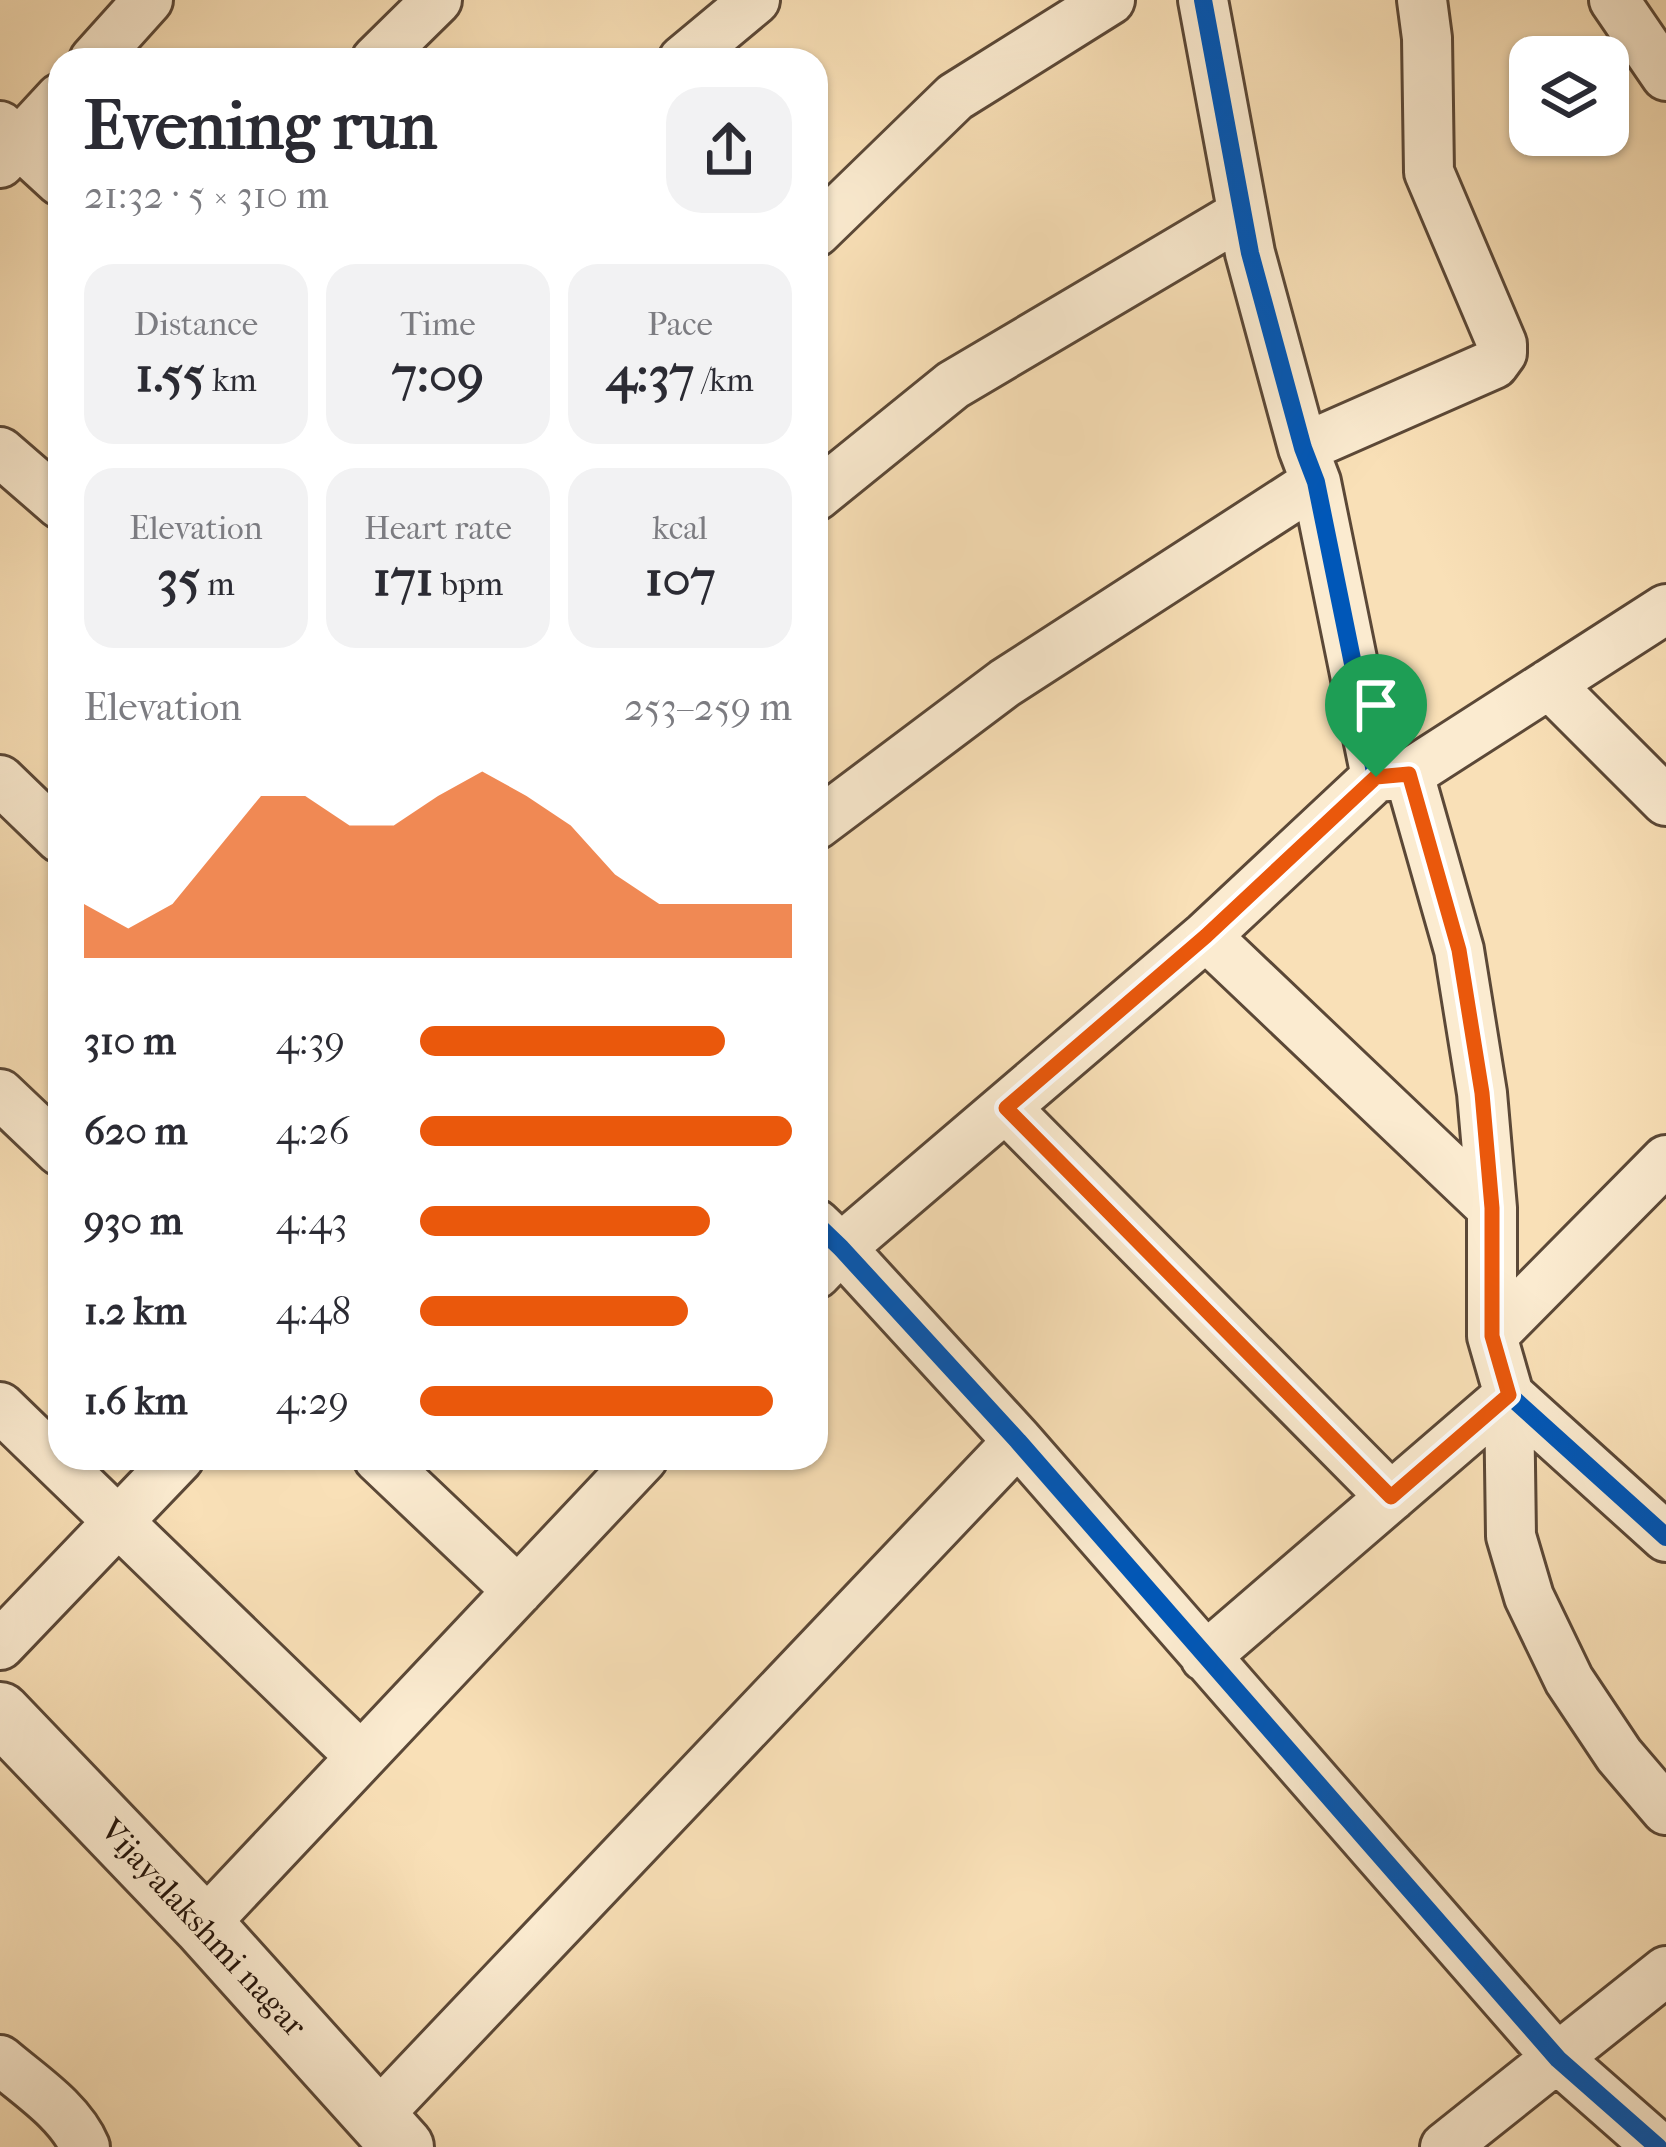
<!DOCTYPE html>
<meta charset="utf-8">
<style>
:root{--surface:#fff;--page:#f2f2f3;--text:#2b2b33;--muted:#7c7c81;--accent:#ea580c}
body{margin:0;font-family:"IM FELL French Canon",serif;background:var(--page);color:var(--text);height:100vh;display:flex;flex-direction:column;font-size:45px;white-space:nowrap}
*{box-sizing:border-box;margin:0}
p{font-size:39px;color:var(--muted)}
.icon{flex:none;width:66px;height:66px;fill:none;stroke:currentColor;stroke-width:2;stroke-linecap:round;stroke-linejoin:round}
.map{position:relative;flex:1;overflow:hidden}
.details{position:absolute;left:48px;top:48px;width:780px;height:1422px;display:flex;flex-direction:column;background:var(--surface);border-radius:36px;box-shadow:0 3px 9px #0004}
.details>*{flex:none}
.tools{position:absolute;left:1509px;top:36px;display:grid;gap:24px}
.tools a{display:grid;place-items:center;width:120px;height:120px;border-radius:24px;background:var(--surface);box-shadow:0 3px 9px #0004;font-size:60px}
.pin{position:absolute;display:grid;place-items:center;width:102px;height:102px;color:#fff;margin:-123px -51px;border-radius:50% 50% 50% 0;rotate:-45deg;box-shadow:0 0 12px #0007}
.pin .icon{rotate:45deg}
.round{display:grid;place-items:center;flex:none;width:126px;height:126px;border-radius:36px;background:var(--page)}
.summary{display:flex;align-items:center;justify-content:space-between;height:204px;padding:0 36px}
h1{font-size:66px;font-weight:700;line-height:90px}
.metrics{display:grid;grid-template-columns:repeat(3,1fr);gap:18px;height:204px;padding:12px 36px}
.metrics div{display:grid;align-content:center;border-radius:30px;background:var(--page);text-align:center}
.metrics b{font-size:51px;font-weight:700}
.metrics small{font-size:33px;font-weight:400}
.metrics p{font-size:33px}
.chart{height:336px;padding:24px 36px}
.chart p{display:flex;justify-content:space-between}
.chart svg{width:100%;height:216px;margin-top:12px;fill:var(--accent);opacity:.7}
ul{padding:0 36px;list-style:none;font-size:39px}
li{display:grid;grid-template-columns:192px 144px 1fr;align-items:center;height:90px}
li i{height:30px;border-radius:15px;background:var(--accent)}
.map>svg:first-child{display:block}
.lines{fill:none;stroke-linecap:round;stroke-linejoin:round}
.minor-casing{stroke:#5b4837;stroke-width:54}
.tertiary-casing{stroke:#5b4837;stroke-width:66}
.minor{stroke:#fbebd0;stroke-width:48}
.tertiary{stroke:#fbebd0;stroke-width:60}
.cycleway-casing{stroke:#fbebd0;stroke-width:26}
.cycleway{stroke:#0057b8;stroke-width:18}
.route-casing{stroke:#fff;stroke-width:24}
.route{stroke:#ea580c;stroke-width:15}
.labels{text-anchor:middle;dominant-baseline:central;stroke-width:9;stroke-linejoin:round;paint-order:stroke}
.street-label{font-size:33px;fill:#26160c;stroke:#fbebd0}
</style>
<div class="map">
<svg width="1666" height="2147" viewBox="0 0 1666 2147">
<rect width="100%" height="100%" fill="#f9e0b7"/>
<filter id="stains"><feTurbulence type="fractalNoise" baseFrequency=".00167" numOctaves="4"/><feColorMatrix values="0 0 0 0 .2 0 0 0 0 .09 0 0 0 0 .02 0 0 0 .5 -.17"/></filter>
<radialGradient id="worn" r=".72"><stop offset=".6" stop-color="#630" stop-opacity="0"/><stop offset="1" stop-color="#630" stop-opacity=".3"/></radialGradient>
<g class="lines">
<defs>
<path id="minor" d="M1203 0 1250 253 1303 448 1316 482 1376 777 1409 774 1459 950 1482 1093 1492 1208V1336L1509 1395 1666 1537
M1614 0 1666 76
M94 60 148 0
M376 60 437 0
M683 60 755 0
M0 126 60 181
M0 163 60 98
M816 232 955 97 1110 0
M1303 448 1494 364 1502 353V344L1429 172 1427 38 1422 0
M0 452 60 504
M816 496 953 385 1242 214
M1549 684 1666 801
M1409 774 1666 609
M0 780 60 838
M816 825 1005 683 1316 482
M1206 936 1492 1208
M0 1094 60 1151
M1006 1108 1391 1497
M816 1224 841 1248 1018 1441 1558 2059 1658 2147
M816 1274 841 1248 1206 936 1376 777
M1492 1336 1666 1160
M1509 1395 1511 1536 1529 1597 1569 1680 1619 1755 1666 1810
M0 1407 361 1757
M378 1458 518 1591
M0 1645 179 1458
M1205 1657 1509 1395
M203 1925 643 1458
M0 2060C29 2085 70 2111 85 2147
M376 2117 1018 1441
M1445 2147 1666 1971"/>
<path id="tertiary" d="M0 1713 203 1925 403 2147"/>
</defs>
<use href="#minor" class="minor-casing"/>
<use href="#tertiary" class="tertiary-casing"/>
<use href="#minor" class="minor"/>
<use href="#tertiary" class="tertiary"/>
<defs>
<path id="cycleway" d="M1203 0 1250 253 1303 448 1316 482 1376 777 1409 774 1459 950 1482 1093 1492 1208V1336L1509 1395 1666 1537
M816 1224 841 1248 1018 1441 1558 2059 1658 2147"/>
</defs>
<use href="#cycleway" class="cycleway-casing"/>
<use href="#cycleway" class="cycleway"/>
</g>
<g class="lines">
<defs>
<path id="route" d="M1409 774 1459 950 1482 1093 1492 1208V1336L1509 1395 1391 1497 1006 1108 1206 936 1376 777Z"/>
</defs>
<use href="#route" class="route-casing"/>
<use href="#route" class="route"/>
</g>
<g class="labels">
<g class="street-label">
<text transform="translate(203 1928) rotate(47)">Vijayalakshmi nagar</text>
</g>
</g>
<rect width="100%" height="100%" filter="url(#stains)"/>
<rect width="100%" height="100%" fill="url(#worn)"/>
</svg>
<div class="tools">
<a><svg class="icon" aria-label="layers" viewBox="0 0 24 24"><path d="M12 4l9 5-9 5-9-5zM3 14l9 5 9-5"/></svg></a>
</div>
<div class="pin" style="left:1376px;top:777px;background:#1e9e55"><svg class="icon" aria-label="arrive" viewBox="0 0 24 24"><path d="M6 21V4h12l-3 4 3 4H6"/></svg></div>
<section class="details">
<div class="summary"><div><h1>Evening run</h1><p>21:32 · 5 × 310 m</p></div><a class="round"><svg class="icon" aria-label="share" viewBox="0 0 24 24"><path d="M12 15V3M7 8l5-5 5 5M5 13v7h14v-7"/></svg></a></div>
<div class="metrics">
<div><p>Distance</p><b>1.55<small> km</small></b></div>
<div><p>Time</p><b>7:09</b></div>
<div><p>Pace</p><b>4:37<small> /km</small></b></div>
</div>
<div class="metrics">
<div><p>Elevation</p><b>35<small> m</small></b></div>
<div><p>Heart rate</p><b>171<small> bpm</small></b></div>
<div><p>kcal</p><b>107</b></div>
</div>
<div class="chart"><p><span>Elevation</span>253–259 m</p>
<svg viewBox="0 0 160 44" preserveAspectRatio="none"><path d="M0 44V33L10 38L20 33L30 22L40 11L50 11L60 17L70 17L80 11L90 6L100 11L110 17L120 27L130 33L140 33L150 33L160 33V44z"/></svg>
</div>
<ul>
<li><b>310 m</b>4:39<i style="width:82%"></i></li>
<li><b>620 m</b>4:26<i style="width:100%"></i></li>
<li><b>930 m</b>4:43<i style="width:78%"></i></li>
<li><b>1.2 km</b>4:48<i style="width:72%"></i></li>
<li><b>1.6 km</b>4:29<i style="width:95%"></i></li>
</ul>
</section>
</div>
